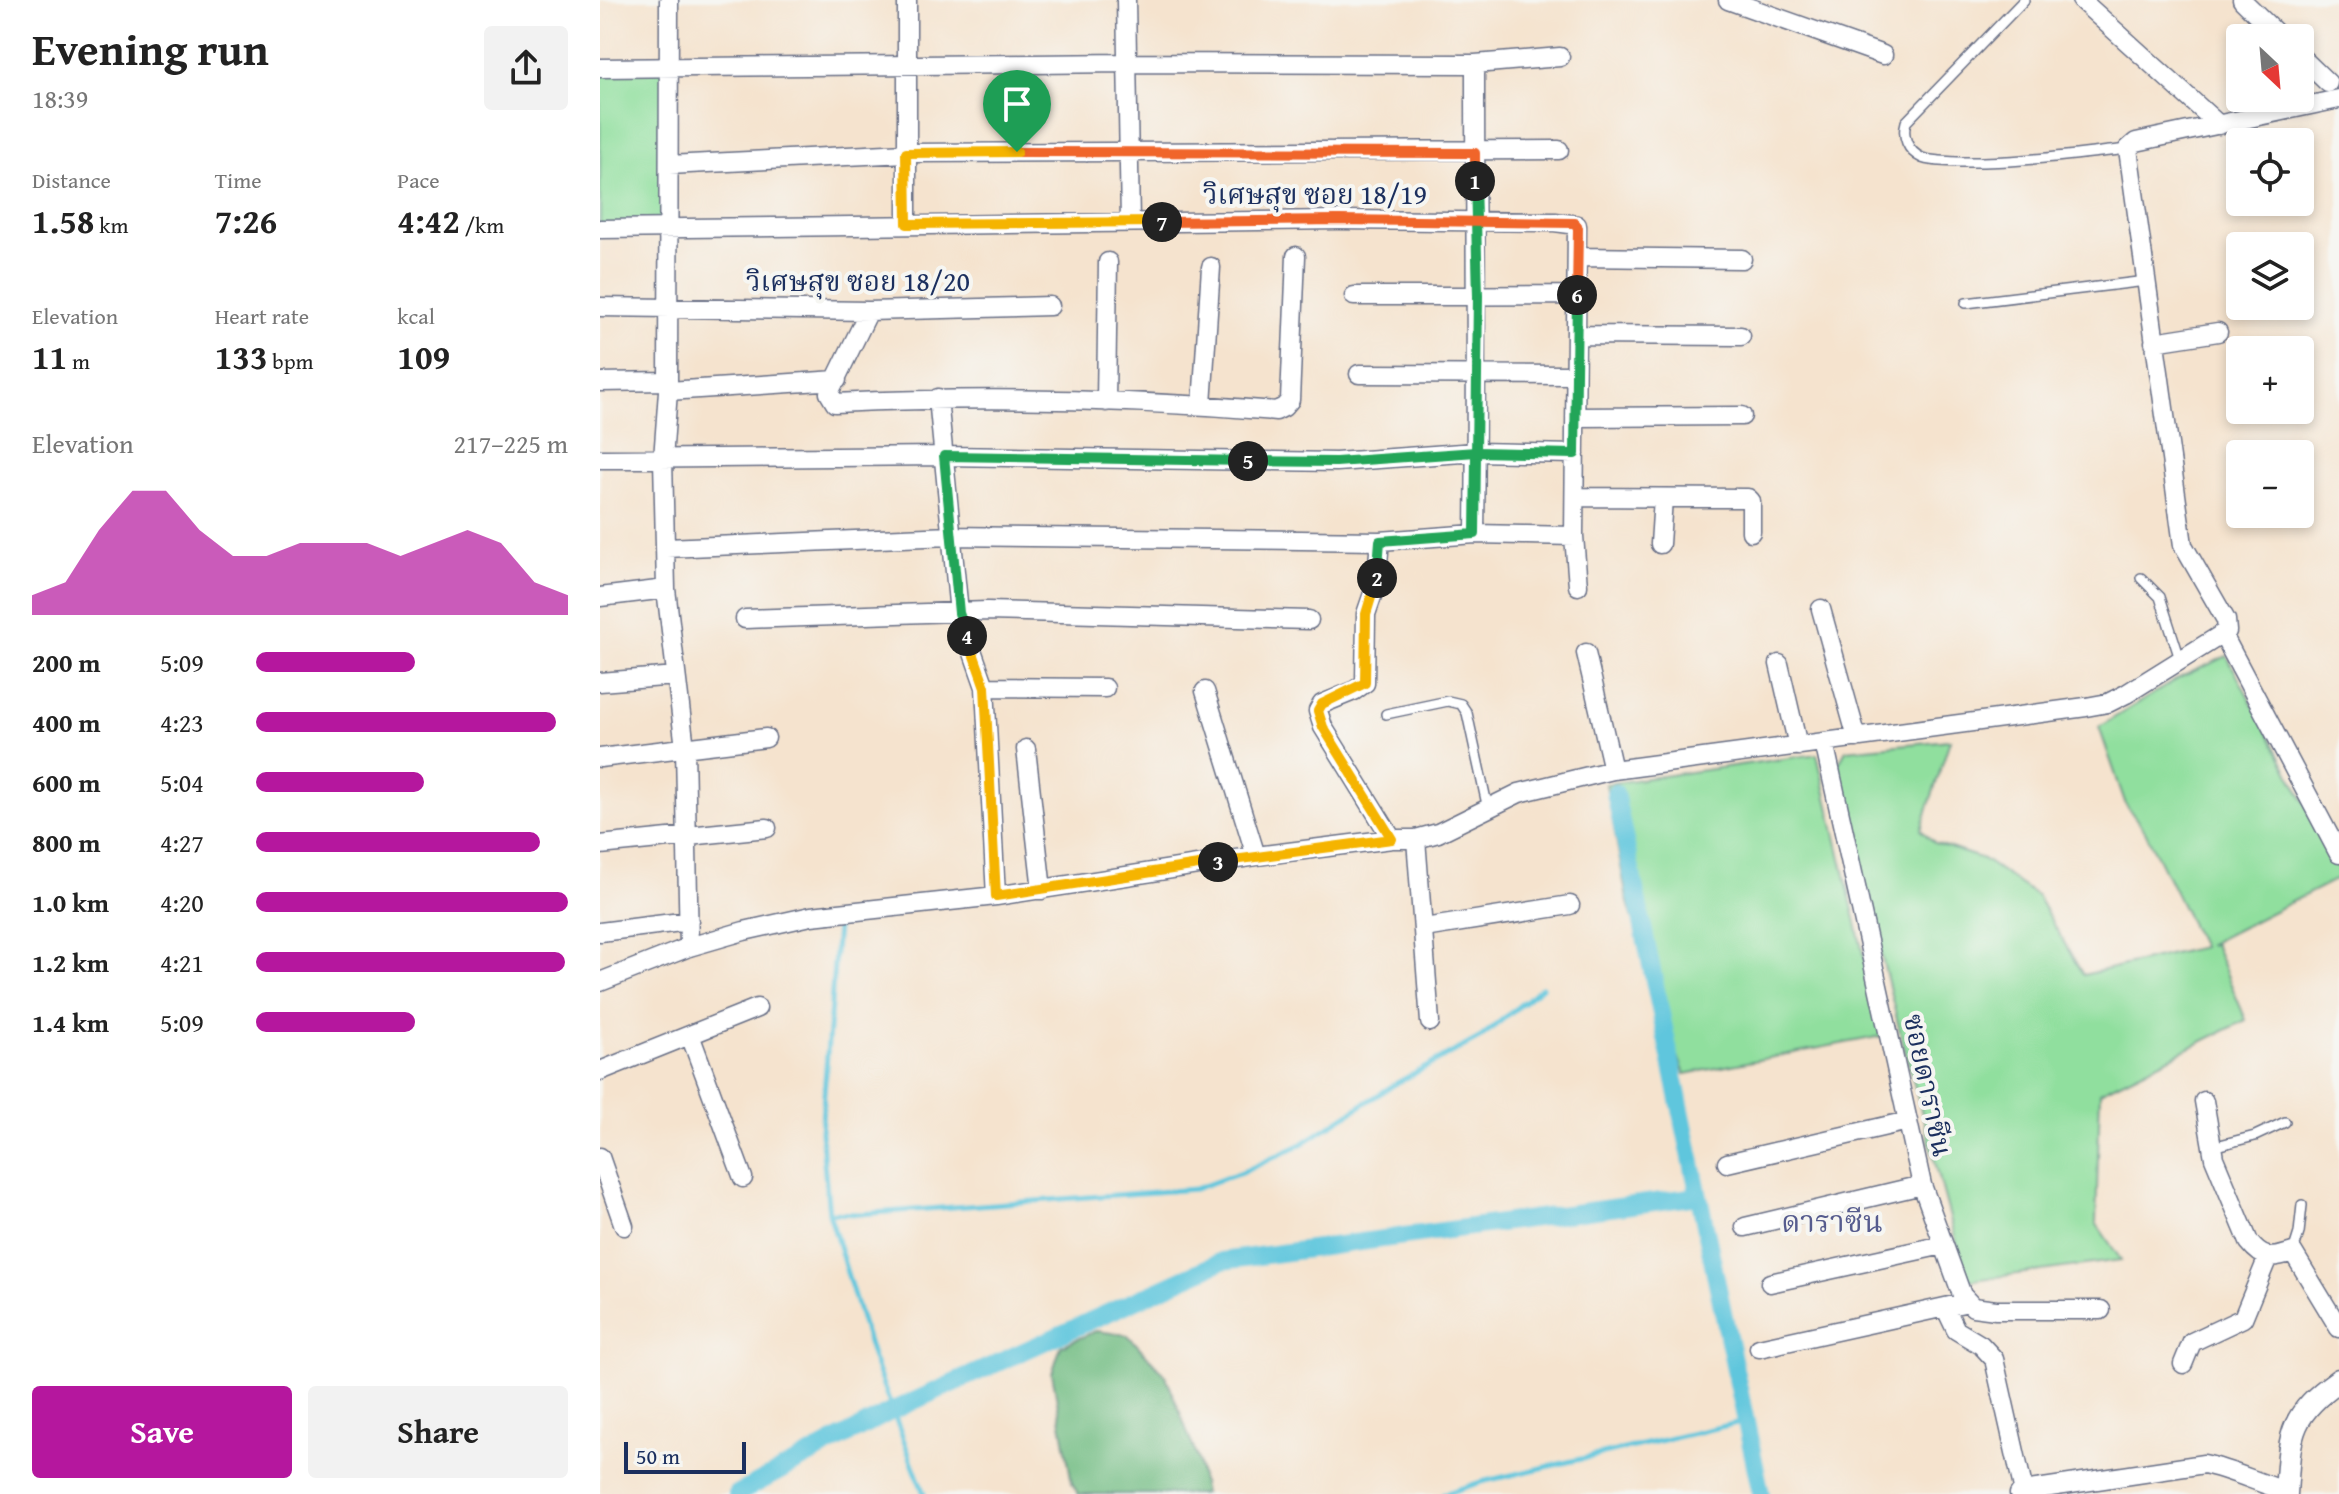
<!DOCTYPE html>
<meta charset="utf-8">
<style>
:root{--surface:#fff;--page:#f2f2f2;--text:#222;--muted:#767676;--accent:#b5179e}
body{margin:0;font-family:"Gentium Book Plus","Noto Serif Thai",serif;background:var(--page);color:var(--text);height:100vh;display:flex;flex-direction:column;font-size:30px;white-space:nowrap}
*{box-sizing:border-box;margin:0}
p{font-size:26px;color:var(--muted)}
.icon{flex:none;width:44px;height:44px;fill:none;stroke:currentColor;stroke-width:2;stroke-linecap:round;stroke-linejoin:round}
.map{position:relative;flex:1;overflow:hidden}
.drawer{display:flex;flex-direction:column;background:var(--surface);width:600px}
.drawer>*{flex:none}
.needle{width:52px;rotate:154deg}
.tools{position:absolute;left:1626px;top:24px;display:grid;gap:16px}
.tools a{display:grid;place-items:center;width:88px;height:88px;border-radius:8px;background:var(--surface);box-shadow:0 4px 12px #0003;font-size:40px}
.scale{position:absolute;left:24px;bottom:20px;width:122px;box-sizing:border-box;padding-left:8px;border:4px solid #1b2f5e;border-top:0;font-size:22px;line-height:28px;white-space:nowrap;color:#1b2f5e;-webkit-text-stroke:6px #f6f6f2;paint-order:stroke}
.pin{position:absolute;display:grid;place-items:center;width:68px;height:68px;color:#fff;margin:-82px -34px;border-radius:50% 50% 50% 0;rotate:-45deg;box-shadow:0 0 8px #0007}
.pin .icon{rotate:45deg}
.km{position:absolute;width:40px;height:40px;margin:-20px;border-radius:50%;background:#222;color:#fff;font-size:22px;line-height:40px;text-align:center}
.round{display:grid;place-items:center;flex:none;width:84px;height:84px;border-radius:8px;background:var(--page)}
.overview{display:flex;align-items:center;justify-content:space-between;height:136px;padding:0 32px}
h1{font-size:44px;font-weight:700;line-height:60px}
.stats{display:grid;grid-template-columns:repeat(3,1fr);gap:12px;height:136px;padding:8px 32px}
.stats div{display:grid;align-content:center}
.stats b{font-size:34px;font-weight:700}
.stats small{font-size:22px;font-weight:400}
.stats p{font-size:22px}
.chart{height:224px;padding:16px 32px}
.chart p{display:flex;justify-content:space-between}
.chart svg{width:100%;height:144px;margin-top:8px;fill:var(--accent);opacity:.7}
.button{display:flex;gap:16px;margin-top:auto;padding:16px 32px}
.button a{flex:1;height:92px;border-radius:8px;background:var(--accent);color:#fff;font-size:32px;font-weight:700;line-height:92px;text-align:center}
.button a+a{background:var(--page);color:var(--text)}
ul{padding:0 32px;list-style:none;font-size:26px}
li{display:grid;grid-template-columns:128px 96px 1fr;align-items:center;height:60px}
li i{height:20px;border-radius:10px;background:var(--accent)}
main{display:flex;flex:1;min-height:0}
.map>svg:first-child{display:block}
.green{fill:#90df9e;stroke:#56877e;stroke-width:2}
.forest{fill:#74be85;stroke:#487672;stroke-width:2}
.lines{fill:none;stroke-linecap:round;stroke-linejoin:round}
.stream{stroke:#5fc6dd;stroke-width:5}
.canal{stroke:#5fc6dd;stroke-width:18}
.service-casing{stroke:#676e85;stroke-width:12}
.minor-casing{stroke:#676e85;stroke-width:21}
.tertiary-casing{stroke:#676e85;stroke-width:25}
.service{stroke:#fff;stroke-width:9}
.minor{stroke:#fff;stroke-width:18}
.tertiary{stroke:#fff;stroke-width:22}
.split-1-casing{stroke:#fff;stroke-width:16}
.split-2-casing{stroke:#fff;stroke-width:16}
.split-3-casing{stroke:#fff;stroke-width:16}
.split-4-casing{stroke:#fff;stroke-width:16}
.split-5-casing{stroke:#fff;stroke-width:16}
.split-6-casing{stroke:#fff;stroke-width:16}
.split-7-casing{stroke:#fff;stroke-width:16}
.split-8-casing{stroke:#fff;stroke-width:16}
.split-1{stroke:#f0652b;stroke-width:10}
.split-2{stroke:#22a559;stroke-width:10}
.split-3{stroke:#f5b400;stroke-width:10}
.split-4{stroke:#f5b400;stroke-width:10}
.split-5{stroke:#22a559;stroke-width:10}
.split-6{stroke:#22a559;stroke-width:10}
.split-7{stroke:#f0652b;stroke-width:10}
.split-8{stroke:#f5b400;stroke-width:10}
.labels{text-anchor:middle;dominant-baseline:central;stroke-width:8;stroke-linejoin:round;paint-order:stroke}
.street-label{font-size:28px;fill:#1b2f5e;stroke:#f6f6f2}
.neighbourhood-label{font-size:30px;fill:#565c8e;stroke:#f6f6f2}
</style>
<main>
<section class="drawer">
<div class="overview"><div><h1>Evening run</h1><p>18:39</p></div><a class="round"><svg class="icon" aria-label="share" viewBox="0 0 24 24"><path d="M12 15V3M7 8l5-5 5 5M5 13v7h14v-7"/></svg></a></div>
<div class="stats">
<div><p>Distance</p><b>1.58<small> km</small></b></div>
<div><p>Time</p><b>7:26</b></div>
<div><p>Pace</p><b>4:42<small> /km</small></b></div>
</div>
<div class="stats">
<div><p>Elevation</p><b>11<small> m</small></b></div>
<div><p>Heart rate</p><b>133<small> bpm</small></b></div>
<div><p>kcal</p><b>109</b></div>
</div>
<div class="chart"><p><span>Elevation</span>217–225 m</p>
<svg viewBox="0 0 160 44" preserveAspectRatio="none"><path d="M0 44V38L10 34L20 18L30 6L40 6L50 18L60 26L70 26L80 22L90 22L100 22L110 26L120 22L130 18L140 22L150 34L160 38V44z"/></svg>
</div>
<ul>
<li><b>200 m</b>5:09<i style="width:51%"></i></li>
<li><b>400 m</b>4:23<i style="width:96%"></i></li>
<li><b>600 m</b>5:04<i style="width:54%"></i></li>
<li><b>800 m</b>4:27<i style="width:91%"></i></li>
<li><b>1.0 km</b>4:20<i style="width:100%"></i></li>
<li><b>1.2 km</b>4:21<i style="width:99%"></i></li>
<li><b>1.4 km</b>5:09<i style="width:51%"></i></li>
</ul>
<div class="button"><a>Save</a><a>Share</a></div>
</section>
<div class="map">
<svg width="1739" height="1494" viewBox="0 0 1739 1494">
<rect width="100%" height="100%" fill="#f6f6f2"/>
<filter id="ink" filterUnits="userSpaceOnUse"><feTurbulence type="fractalNoise" baseFrequency=".0125" numOctaves="2"/><feDisplacementMap in="SourceGraphic" scale="16" xChannelSelector="R" yChannelSelector="G"/><feConvolveMatrix kernelMatrix="1 2 1 2 8 2 1 2 1" color-interpolation-filters="sRGB"/></filter>
<filter id="wash" filterUnits="userSpaceOnUse"><feTurbulence type="fractalNoise" baseFrequency=".006" numOctaves="4" result="noise"/><feDisplacementMap in="SourceGraphic" scale="32" xChannelSelector="R" yChannelSelector="G"/><feGaussianBlur stdDeviation="1.8" result="paint"/><feColorMatrix in="noise" values="0 0 0 0 0 0 0 0 0 0 0 0 0 0 0 0 0 1.4 0 .05"/><feComposite in="paint" operator="in"/></filter>
<g filter="url(#wash)">
<rect width="100%" height="100%" fill="#f5e3ce"/>
<path class="green" d="M0 68H68V229H0Z
M1627 656 1739 867V878L1607 945 1614 944 1646 1020 1500 1092 1496 1223 1521 1260 1367 1281 1300 1032 1236 768 1246 750 1350 740 1321 830 1335 843 1383 859 1437 896 1483 975 1602 947 1545 831 1526 805 1499 727 1581 677Z
M1217 754 1282 1036 1085 1074 1062 1015 1027 899 1006 784Z"/>
<path class="forest" d="M496 1331 528 1335 566 1376 598 1460 604 1494H478L472 1483 452 1373 461 1346Z"/>
<g class="lines">
<path class="stream" d="M237 927 221 1132 229 1213 273 1359 324 1494
M229 1213 260 1214 595 1189 647 1170 700 1145 795 1084 881 1037 942 987
M844 1494 881 1482 1146 1421"/>
<path class="canal" d="M1015 793 1161 1494
M137 1494 292 1411 622 1261 1098 1196"/>
</g>
</g>
<g filter="url(#ink)">
<g class="lines">
<defs>
<path id="service" d="M1424 0 1306 122C1302 136 1307 151 1322 158 1333 162 1348 161 1359 162 1416 163 1472 155 1528 149
M1366 303 1546 281
M1541 578 1560 597 1581 662
M786 714 848 701 861 704 867 713 888 809
M1612 1147 1655 1136 1685 1122
M1693 1252 1699 1233 1702 1205"/>
<path id="minor" d="M69 0 68 391 63 459 66 589 85 748 89 947
M307 0V224
M526 0 530 222
M1128 0 1283 55
M1481 0 1619 125
M1642 0 1681 38
M1700 56 1728 83
M875 64C875 221 877 377 875 534
M0 68 527 63 875 64 960 57
M69 165 306 153 959 150
M0 229 738 220 955 222 977 225 974 536 875 534 780 541 350 536 66 548
M978 257 1142 259
M754 296 977 295
M0 307 269 311 450 306
M269 311 229 393 235 403C382 396 530 399 676 411L684 407 690 400 696 256
M976 335 1141 336
M1554 342 1618 332
M759 374 974 375
M0 382 67 381
M68 391 237 380
M338 398 359 613 385 687 396 896
M506 402 508 262
M602 405 611 267
M975 417 1142 416
M0 459 344 456 736 462 876 452 975 454
M975 497 1148 498 1151 501V532
M974 536 978 586
M780 541 776 585 766 614 765 683 754 691 722 704 718 711 723 727 792 839
M1060 544 1063 498
M0 597 66 589
M1221 609 1257 738
M145 619 387 611 709 620
M1623 635 1739 854
M986 653 1013 770
M1179 664 1198 746
M0 682 76 676
M385 687 505 688
M605 691 656 856
M1224 742 1322 1185 1362 1295 1373 1307 1396 1310H1501
M426 749 442 890
M0 758 166 738
M816 839 830 1022
M0 845 167 828
M824 928 970 905
M0 932 89 921
M0 982 89 947 144 931 211 916 396 896 656 856 792 839H816L838 833 919 793 1013 770 1486 707 1508 703 1526 694 1627 631 1626 620 1583 545 1528 149 1536 142 1739 99
M90 1035 143 1178
M0 1071 157 1008
M1604 1101 1614 1158 1649 1242C1663 1260 1672 1259 1693 1252L1739 1328
M0 1157 24 1226
M1127 1163 1308 1121
M1145 1227 1322 1185
M1170 1283 1343 1245
M1345 1307 1356 1330 1381 1345 1394 1359 1424 1492
M1159 1348 1368 1302
M1583 1364 1592 1342 1643 1318 1668 1257
M1419 1494 1430 1490 1604 1464C1632 1470 1658 1483 1686 1491"/>
<path id="tertiary" d="M1686 1494C1690 1435 1688 1416 1739 1380"/>
</defs>
<use href="#service" class="service-casing"/>
<use href="#minor" class="minor-casing"/>
<use href="#tertiary" class="tertiary-casing"/>
<use href="#service" class="service"/>
<use href="#minor" class="minor"/>
<use href="#tertiary" class="tertiary"/>
</g>
</g>
<g class="lines" filter="url(#ink)">
<defs>
<path id="split-1" d="M417 152 875 153V181"/>
<path id="split-2" d="M777 578 780 541 875 534 878 296 875 181"/>
<path id="split-3" d="M618 862 792 839 723 727 718 711 722 704 765 683 766 614 777 578"/>
<path id="split-4" d="M367 636 385 687 396 896 618 862"/>
<path id="split-5" d="M367 636 359 613 344 456 648 461"/>
<path id="split-6" d="M648 461 736 462 876 452 975 454 977 295"/>
<path id="split-7" d="M562 222 738 220 975 223 978 228 977 295"/>
<path id="split-8" d="M417 152 306 153 307 224 562 222"/>
</defs>
<use href="#split-1" class="split-1-casing"/>
<use href="#split-2" class="split-2-casing"/>
<use href="#split-3" class="split-3-casing"/>
<use href="#split-4" class="split-4-casing"/>
<use href="#split-5" class="split-5-casing"/>
<use href="#split-6" class="split-6-casing"/>
<use href="#split-7" class="split-7-casing"/>
<use href="#split-8" class="split-8-casing"/>
<use href="#split-1" class="split-1"/>
<use href="#split-2" class="split-2"/>
<use href="#split-3" class="split-3"/>
<use href="#split-4" class="split-4"/>
<use href="#split-5" class="split-5"/>
<use href="#split-6" class="split-6"/>
<use href="#split-7" class="split-7"/>
<use href="#split-8" class="split-8"/>
</g>
<g class="labels">
<g class="street-label">
<text x="715" y="193">วิเศษสุข ซอย 18/19</text>
<text x="258" y="280">วิเศษสุข ซอย 18/20</text>
<text transform="translate(1329 1085) rotate(78)">ซอยดาราซีน</text>
</g>
<g class="neighbourhood-label">
<text x="1232" y="1221">ดาราซีน</text>
</g>
</g>
</svg>
<div class="tools">
<a><svg class="needle" viewBox="-14 -14 28 28"><path d="M0-13l5 13h-10z" fill="#e53935"/><path d="M0 13l5-13h-10z" fill="#767676"/></svg></a>
<a><svg class="icon" aria-label="locate" viewBox="0 0 24 24"><circle cx="12" cy="12" r="6"/><path d="M12 2v4M12 18v4M2 12h4M18 12h4"/></svg></a>
<a><svg class="icon" aria-label="layers" viewBox="0 0 24 24"><path d="M12 4l9 5-9 5-9-5zM3 14l9 5 9-5"/></svg></a>
<a>+</a>
<a>−</a>
</div>
<div class="scale">50 m</div>
<div class="pin" style="left:417px;top:152px;background:#1e9e55"><svg class="icon" aria-label="arrive" viewBox="0 0 24 24"><path d="M6 21V4h12l-3 4 3 4H6"/></svg></div>
<b class="km" style="left:875px;top:181px">1</b>
<b class="km" style="left:777px;top:578px">2</b>
<b class="km" style="left:618px;top:862px">3</b>
<b class="km" style="left:367px;top:636px">4</b>
<b class="km" style="left:648px;top:461px">5</b>
<b class="km" style="left:977px;top:295px">6</b>
<b class="km" style="left:562px;top:222px">7</b>
</div>
</main>
